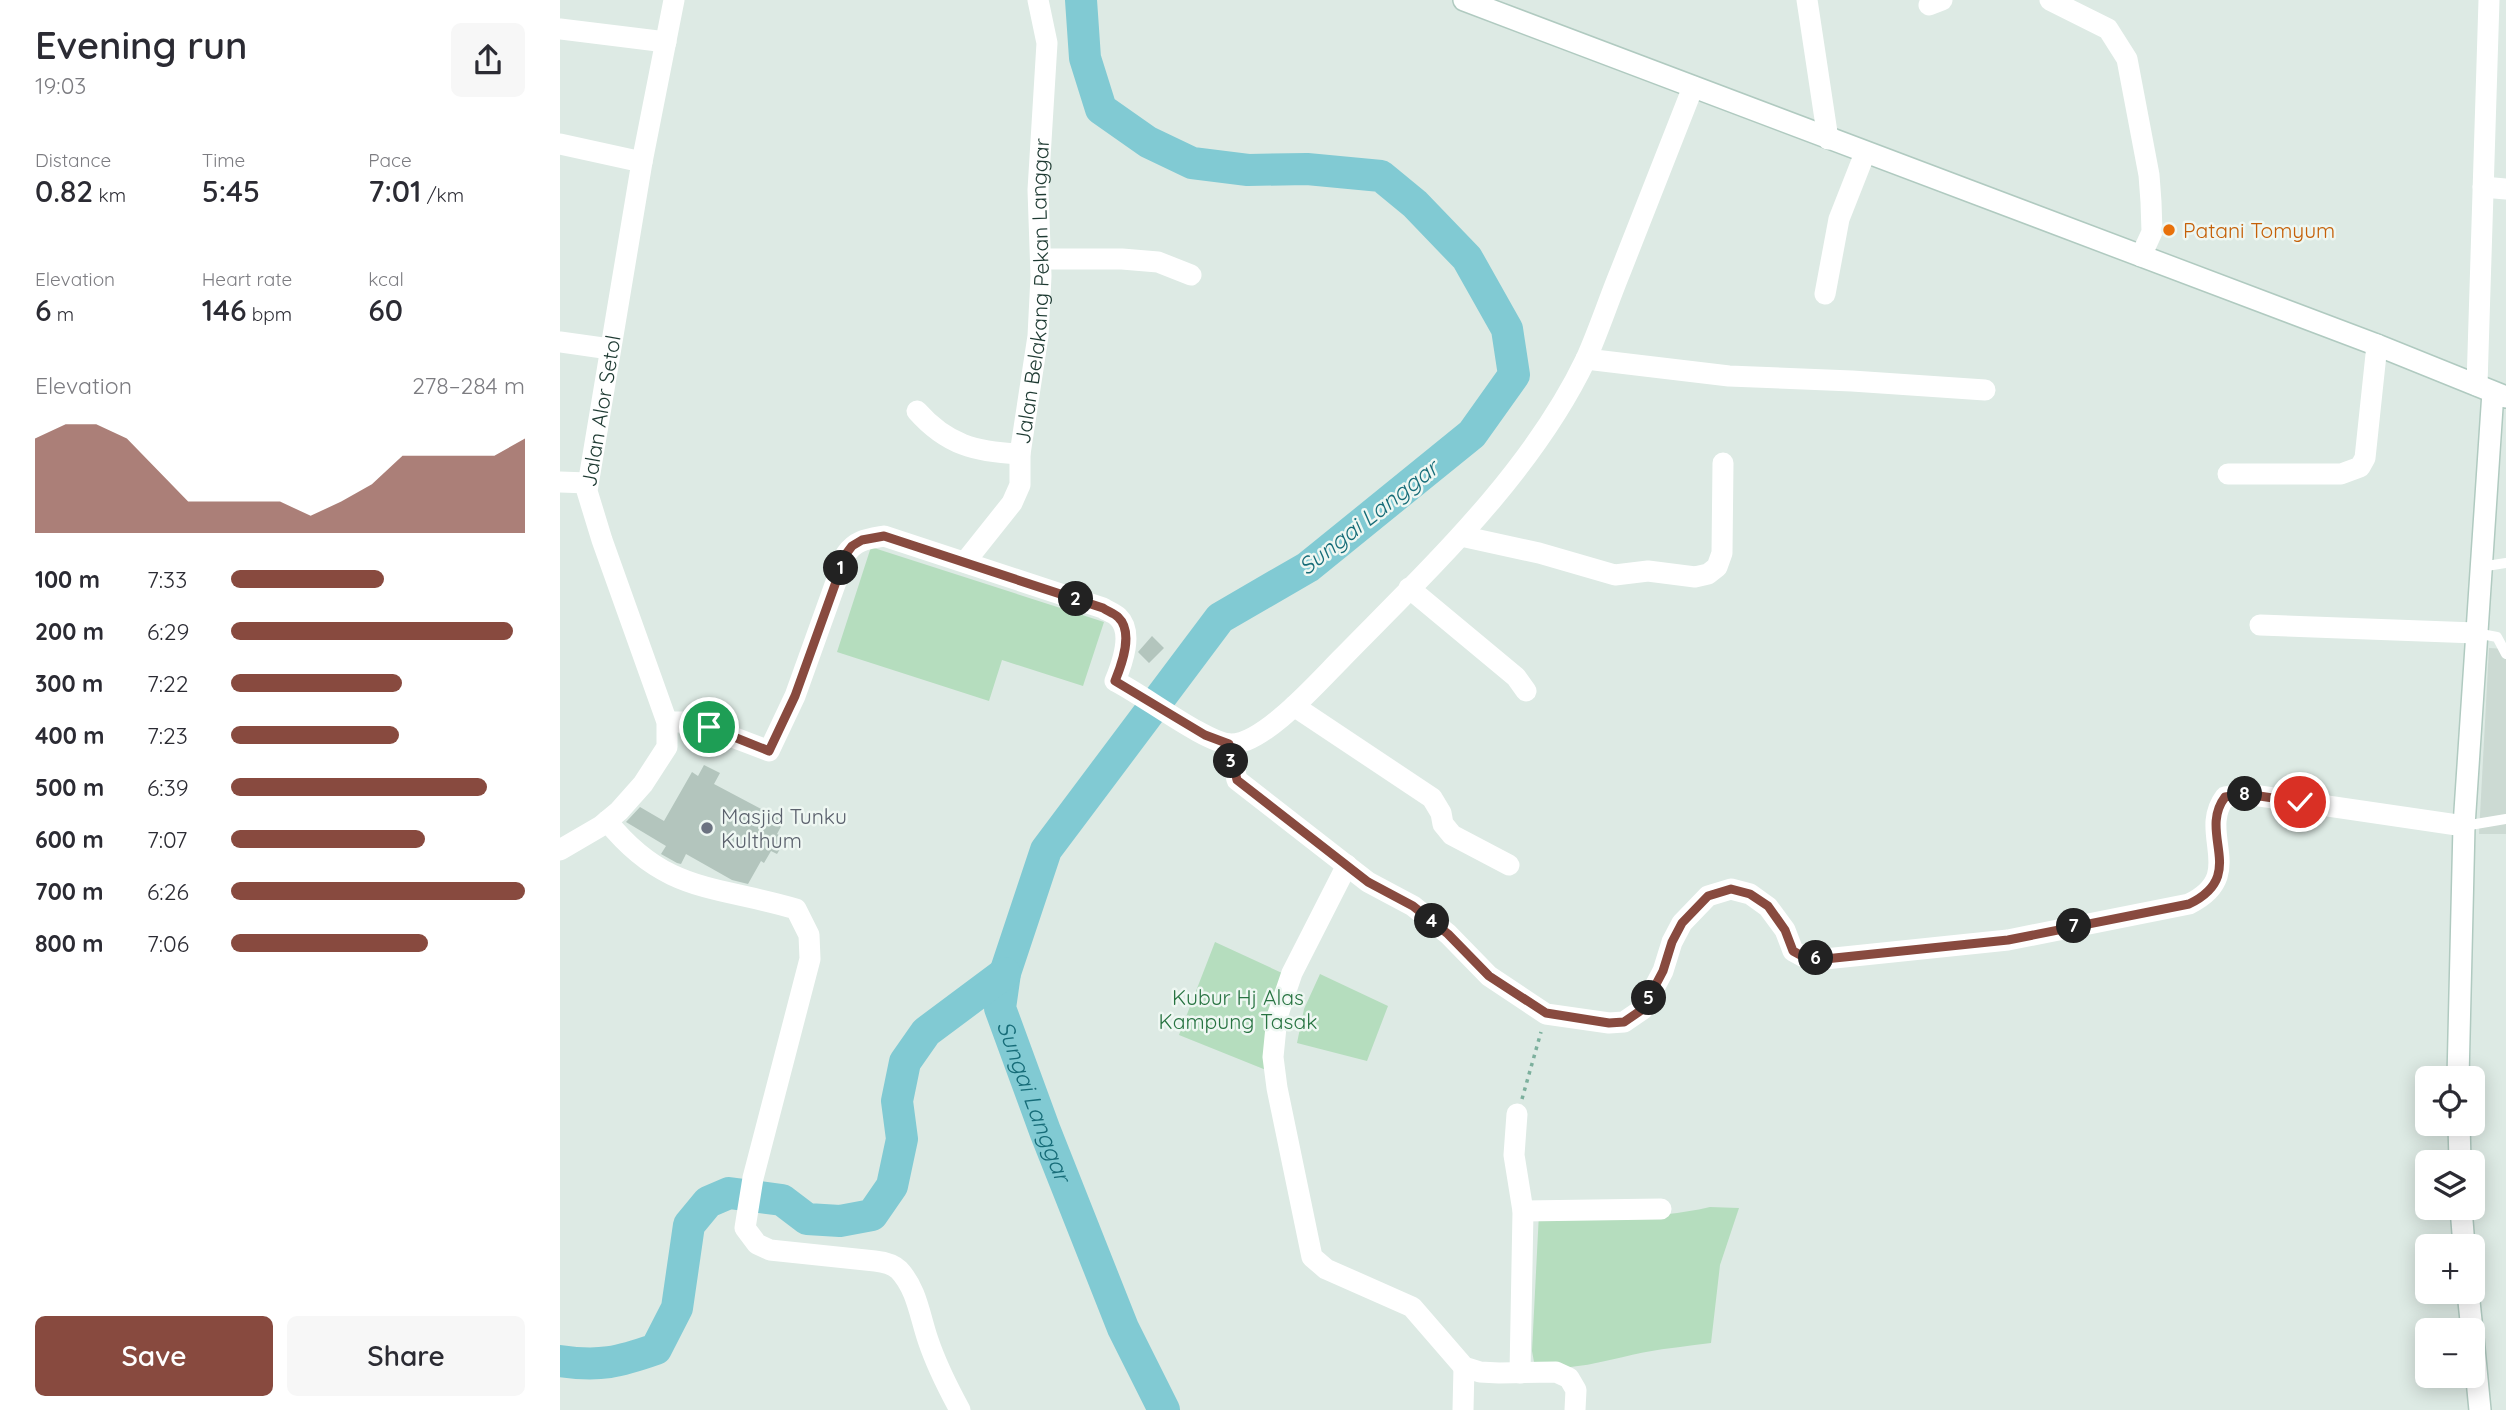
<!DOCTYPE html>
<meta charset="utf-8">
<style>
:root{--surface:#fff;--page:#f7f7f7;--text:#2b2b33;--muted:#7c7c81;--accent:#884a3f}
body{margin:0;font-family:Quicksand,sans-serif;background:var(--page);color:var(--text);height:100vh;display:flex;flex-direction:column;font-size:26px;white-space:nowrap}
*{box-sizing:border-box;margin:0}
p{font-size:23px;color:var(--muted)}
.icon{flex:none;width:38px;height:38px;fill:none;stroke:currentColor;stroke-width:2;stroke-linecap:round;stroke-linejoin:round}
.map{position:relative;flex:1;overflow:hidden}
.panel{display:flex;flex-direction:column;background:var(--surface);width:560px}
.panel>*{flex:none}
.controls{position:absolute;left:1855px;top:1066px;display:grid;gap:14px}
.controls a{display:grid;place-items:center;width:70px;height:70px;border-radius:10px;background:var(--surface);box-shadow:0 4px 18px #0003;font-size:35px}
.pin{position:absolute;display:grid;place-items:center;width:60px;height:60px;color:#fff;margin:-30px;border:4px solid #fff;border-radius:50%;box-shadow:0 2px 7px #0007}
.km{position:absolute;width:35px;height:35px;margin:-18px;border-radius:50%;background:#222;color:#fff;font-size:19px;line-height:35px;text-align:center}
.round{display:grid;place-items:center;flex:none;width:74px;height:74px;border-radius:10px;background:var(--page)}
.head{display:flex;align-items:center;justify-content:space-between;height:119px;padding:0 35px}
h1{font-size:38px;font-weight:600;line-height:52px}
.figures{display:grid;grid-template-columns:repeat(3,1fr);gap:10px;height:119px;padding:7px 35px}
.figures div{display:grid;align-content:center}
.figures b{font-size:30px;font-weight:600}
.figures small{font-size:19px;font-weight:400}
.figures p{font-size:19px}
.chart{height:196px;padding:14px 35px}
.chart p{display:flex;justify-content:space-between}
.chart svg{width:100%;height:126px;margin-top:7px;fill:var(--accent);opacity:.7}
.primary-button{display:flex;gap:14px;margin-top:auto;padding:14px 35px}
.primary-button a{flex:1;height:80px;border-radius:10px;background:var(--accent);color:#fff;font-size:28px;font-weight:600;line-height:80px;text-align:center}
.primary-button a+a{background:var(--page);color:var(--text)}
ul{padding:0 35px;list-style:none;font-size:23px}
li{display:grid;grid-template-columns:112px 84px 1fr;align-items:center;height:52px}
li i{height:18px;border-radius:9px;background:var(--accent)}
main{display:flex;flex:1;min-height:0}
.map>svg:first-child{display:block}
.built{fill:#ccdad3}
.green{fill:#b5ddbe}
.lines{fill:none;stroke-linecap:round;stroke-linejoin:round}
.river{stroke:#81cad3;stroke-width:32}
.building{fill:#b3c5bd}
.secondary-casing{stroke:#b0cac0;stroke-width:24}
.path{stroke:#7cb09d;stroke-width:3.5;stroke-dasharray:3.5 5;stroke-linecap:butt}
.lane{stroke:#fff;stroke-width:10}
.street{stroke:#fff;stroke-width:21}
.secondary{stroke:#fff;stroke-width:21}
.route-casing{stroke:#fff;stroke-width:14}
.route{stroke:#884a3f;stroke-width:9}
.food-dot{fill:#e8710a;stroke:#eef7f2;stroke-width:2.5}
.worship-dot{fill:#6b7280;stroke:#eef7f2;stroke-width:2.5}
.labels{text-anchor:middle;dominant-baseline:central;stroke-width:5;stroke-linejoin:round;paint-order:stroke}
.food-label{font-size:21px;fill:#c56008;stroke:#eef7f2;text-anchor:start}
.street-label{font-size:21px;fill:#1e3a32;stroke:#eef7f2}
.worship-label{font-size:21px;fill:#5b616d;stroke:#eef7f2;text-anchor:start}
.park-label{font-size:21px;fill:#277341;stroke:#eef7f2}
.water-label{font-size:23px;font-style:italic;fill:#166c78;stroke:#eef7f2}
</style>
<main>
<section class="panel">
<div class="head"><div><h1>Evening run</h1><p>19:03</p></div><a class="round"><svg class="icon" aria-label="share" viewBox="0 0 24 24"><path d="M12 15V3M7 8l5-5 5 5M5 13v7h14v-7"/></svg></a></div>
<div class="figures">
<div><p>Distance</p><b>0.82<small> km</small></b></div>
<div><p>Time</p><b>5:45</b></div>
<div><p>Pace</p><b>7:01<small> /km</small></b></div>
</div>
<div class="figures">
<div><p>Elevation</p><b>6<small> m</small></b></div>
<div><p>Heart rate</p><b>146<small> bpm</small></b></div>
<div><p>kcal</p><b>60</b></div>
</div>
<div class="chart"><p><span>Elevation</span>278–284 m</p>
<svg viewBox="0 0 160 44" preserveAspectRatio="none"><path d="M0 44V11L10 6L20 6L30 11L40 22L50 33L60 33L70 33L80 33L90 38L100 33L110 27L120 17L130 17L140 17L150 17L160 11V44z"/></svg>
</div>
<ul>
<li><b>100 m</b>7:33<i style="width:52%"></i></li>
<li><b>200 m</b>6:29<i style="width:96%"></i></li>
<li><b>300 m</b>7:22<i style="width:58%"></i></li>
<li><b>400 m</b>7:23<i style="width:57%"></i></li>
<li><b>500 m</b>6:39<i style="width:87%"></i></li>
<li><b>600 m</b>7:07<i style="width:66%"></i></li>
<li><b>700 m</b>6:26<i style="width:100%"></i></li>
<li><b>800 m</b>7:06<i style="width:67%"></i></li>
</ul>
<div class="primary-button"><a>Save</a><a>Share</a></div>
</section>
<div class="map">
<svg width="1946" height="1410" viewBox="0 0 1946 1410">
<rect width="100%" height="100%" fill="#ddeae4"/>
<path class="built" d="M1929 648 1946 649V834H1919Z"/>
<path class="green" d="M311 547 544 622 523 686 442 660 429 701 277 652Z
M655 942 733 978 711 1072 619 1035Z
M760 974 828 1006 807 1061 737 1043 744 1009Z
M1150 1207 1179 1208 1160 1265 1151 1343C1129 1346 1107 1348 1086 1352 1057 1357 999 1377 974 1362L972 1351 979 1213C1040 1215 1090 1221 1150 1207Z"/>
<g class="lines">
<g class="river">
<path id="s1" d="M521 0 525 58 541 109 588 142 632 163 688 170 747 169 821 176 855 204 907 258 947 329 954 375 912 434 748 567 660 618 486 850 445 973 440 1008 485 1131 563 1328 604 1410"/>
<path d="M0 1361C40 1367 59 1362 96 1349L117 1308 129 1225 148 1202 169 1193 222 1200 247 1219 280 1221 312 1215 332 1186 342 1139 337 1101 345 1062 366 1032 445 973"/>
</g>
</g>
<path class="building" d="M592 636 604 648 589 663 578 652Z
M144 765 160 773 154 784 224 821 217 834 226 839 217 854 211 851 204 863 201 861 188 884 172 880 126 854 121 864 117 863 101 854 106 846 66 822 80 807 104 821 132 772 138 776Z"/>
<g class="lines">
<defs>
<path id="secondary" d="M904 0 1817 345 1946 397
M1898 1078 1904 826 1933 392
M1899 1124 1900 1162
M1901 1208 1904 1246
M1908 1292 1912 1330
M1913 1338 1920 1410"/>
</defs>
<use href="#secondary" class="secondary-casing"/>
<path class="path" d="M962 1099 981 1032"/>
<path class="lane" d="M1920 567 1946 563
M1916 633 1937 637 1946 654
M1904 826 1946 819"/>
<g class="street">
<path d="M1247 0 1268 139"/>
<path d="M1490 0 1548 29 1567 59 1589 175 1591 202 1592 232 1581 256"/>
<path d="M1369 5 1382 0"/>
<path d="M0 29 106 42"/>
<path d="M0 144 82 162"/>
<path d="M1923 187 1946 189"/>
<path d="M481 259H562L598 262 631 275"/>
<path d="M1265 294 1279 219 1305 153"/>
<path d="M0 342 50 349"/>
<path d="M1026 359 1169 376 1292 381 1425 390"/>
<path d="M1917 385 1929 0"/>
<path d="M357 411C387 445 416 452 460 454"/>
<path d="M1668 474H1781L1800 467 1805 458 1817 345"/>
<path d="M0 482 28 483"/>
<path d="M901 536 979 553 1055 575 1088 571 1135 577 1148 574 1157 567 1162 553 1163 463"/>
<path id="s2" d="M405 562 452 503 460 485V454L478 336 481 276 478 190 487 43 478 0"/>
<path d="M849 588 956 677 966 691"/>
<path d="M1700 625 1916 633"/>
<path d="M734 706 872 798 881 813 883 824 892 835 949 865"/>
<path d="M107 722H133L209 751 235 696 286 554C296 540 307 539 324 536L543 608C547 611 554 613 558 617 574 632 562 664 555 681 582 694 647 744 671 744 704 744 759 681 782 658 870 568 971 474 1026 359 1039 330 1049 299 1061 270 1085 209 1109 148 1133 87"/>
<path d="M669 744 677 780 808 882 853 906 888 934 929 976 986 1014 1049 1023 1064 1022 1083 1009 1103 971 1112 942 1122 923 1148 896 1171 889 1190 894 1208 907 1225 930 1233 951 1244 957 1265 959 1448 940 1629 904C1688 875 1637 834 1665 797L1686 794 1904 826"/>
<path d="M47 821C106 894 155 885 236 909L249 935 250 959 193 1178 185 1228 197 1244 210 1250 315 1261C324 1262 333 1264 339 1270 357 1289 360 1317 368 1340 376 1364 388 1388 400 1410"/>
<path id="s3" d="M0 850 41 826 59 811 83 784 107 747V722L42 540 27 491 82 162 114 0"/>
<path d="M787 865 732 973 717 1017 713 1057 717 1088 752 1257 766 1269 852 1307 904 1367 920 1372 939 1373 996 1372 1009 1378 1016 1390 1015 1410"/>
<path d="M957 1114 954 1155 963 1211 960 1373"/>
<path d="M963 1211 1101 1209"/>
<path d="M903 1410 904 1367"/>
</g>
<use href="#secondary" class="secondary"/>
</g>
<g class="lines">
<defs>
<path id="route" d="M149 727 209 751 235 696 286 554 292 546 302 540 324 536 543 608C547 611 554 613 558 617 574 632 562 664 555 681L645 735 669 744 677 780 808 882 853 906 888 934 929 976 986 1013 1049 1023 1064 1022 1083 1009 1103 971 1112 942 1122 923 1148 896 1171 889 1190 894 1208 906 1225 930 1233 951 1244 957 1265 959 1448 940 1629 904C1689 875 1637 834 1665 797L1686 794 1740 802"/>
</defs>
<use href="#route" class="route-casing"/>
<use href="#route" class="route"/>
</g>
<circle class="food-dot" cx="1609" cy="230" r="7"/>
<circle class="worship-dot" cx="147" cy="828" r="7"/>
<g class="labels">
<g class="food-label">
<text x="1623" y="230">Patani Tomyum</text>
</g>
<g class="street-label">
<text stroke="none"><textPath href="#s2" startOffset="290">Jalan Belakang Pekan Langgar</textPath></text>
<text stroke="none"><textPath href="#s3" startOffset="502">Jalan Alor Setol</textPath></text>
</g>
<g class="worship-label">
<text x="161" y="816">Masjid Tunku<tspan x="161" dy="24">Kulthum</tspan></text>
</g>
<g class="park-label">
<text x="678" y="997">Kubur Hj Alas<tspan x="678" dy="24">Kampung Tasak</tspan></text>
</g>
<g class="water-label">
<text transform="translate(808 517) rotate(-38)">Sungai Langgar</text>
<text stroke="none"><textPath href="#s1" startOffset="1594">Sungai Langgar</textPath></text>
</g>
</g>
</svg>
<div class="controls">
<a><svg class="icon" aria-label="locate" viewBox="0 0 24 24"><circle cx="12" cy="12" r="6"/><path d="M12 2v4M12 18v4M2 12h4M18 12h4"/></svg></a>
<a><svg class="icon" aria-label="layers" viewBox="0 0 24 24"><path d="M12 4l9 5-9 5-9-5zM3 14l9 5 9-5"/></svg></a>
<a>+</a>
<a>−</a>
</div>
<div class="pin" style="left:149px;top:727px;background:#1e9e55"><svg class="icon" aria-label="arrive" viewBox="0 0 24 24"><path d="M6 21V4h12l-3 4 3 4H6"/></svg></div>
<div class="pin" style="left:1740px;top:802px;background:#d93025"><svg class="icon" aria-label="check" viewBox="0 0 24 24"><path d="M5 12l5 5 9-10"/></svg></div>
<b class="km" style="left:281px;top:568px">1</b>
<b class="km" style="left:516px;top:599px">2</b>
<b class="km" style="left:671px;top:761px">3</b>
<b class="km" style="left:872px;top:921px">4</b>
<b class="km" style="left:1089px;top:998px">5</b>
<b class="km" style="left:1256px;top:958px">6</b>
<b class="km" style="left:1514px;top:926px">7</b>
<b class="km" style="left:1685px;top:794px">8</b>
</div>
</main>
